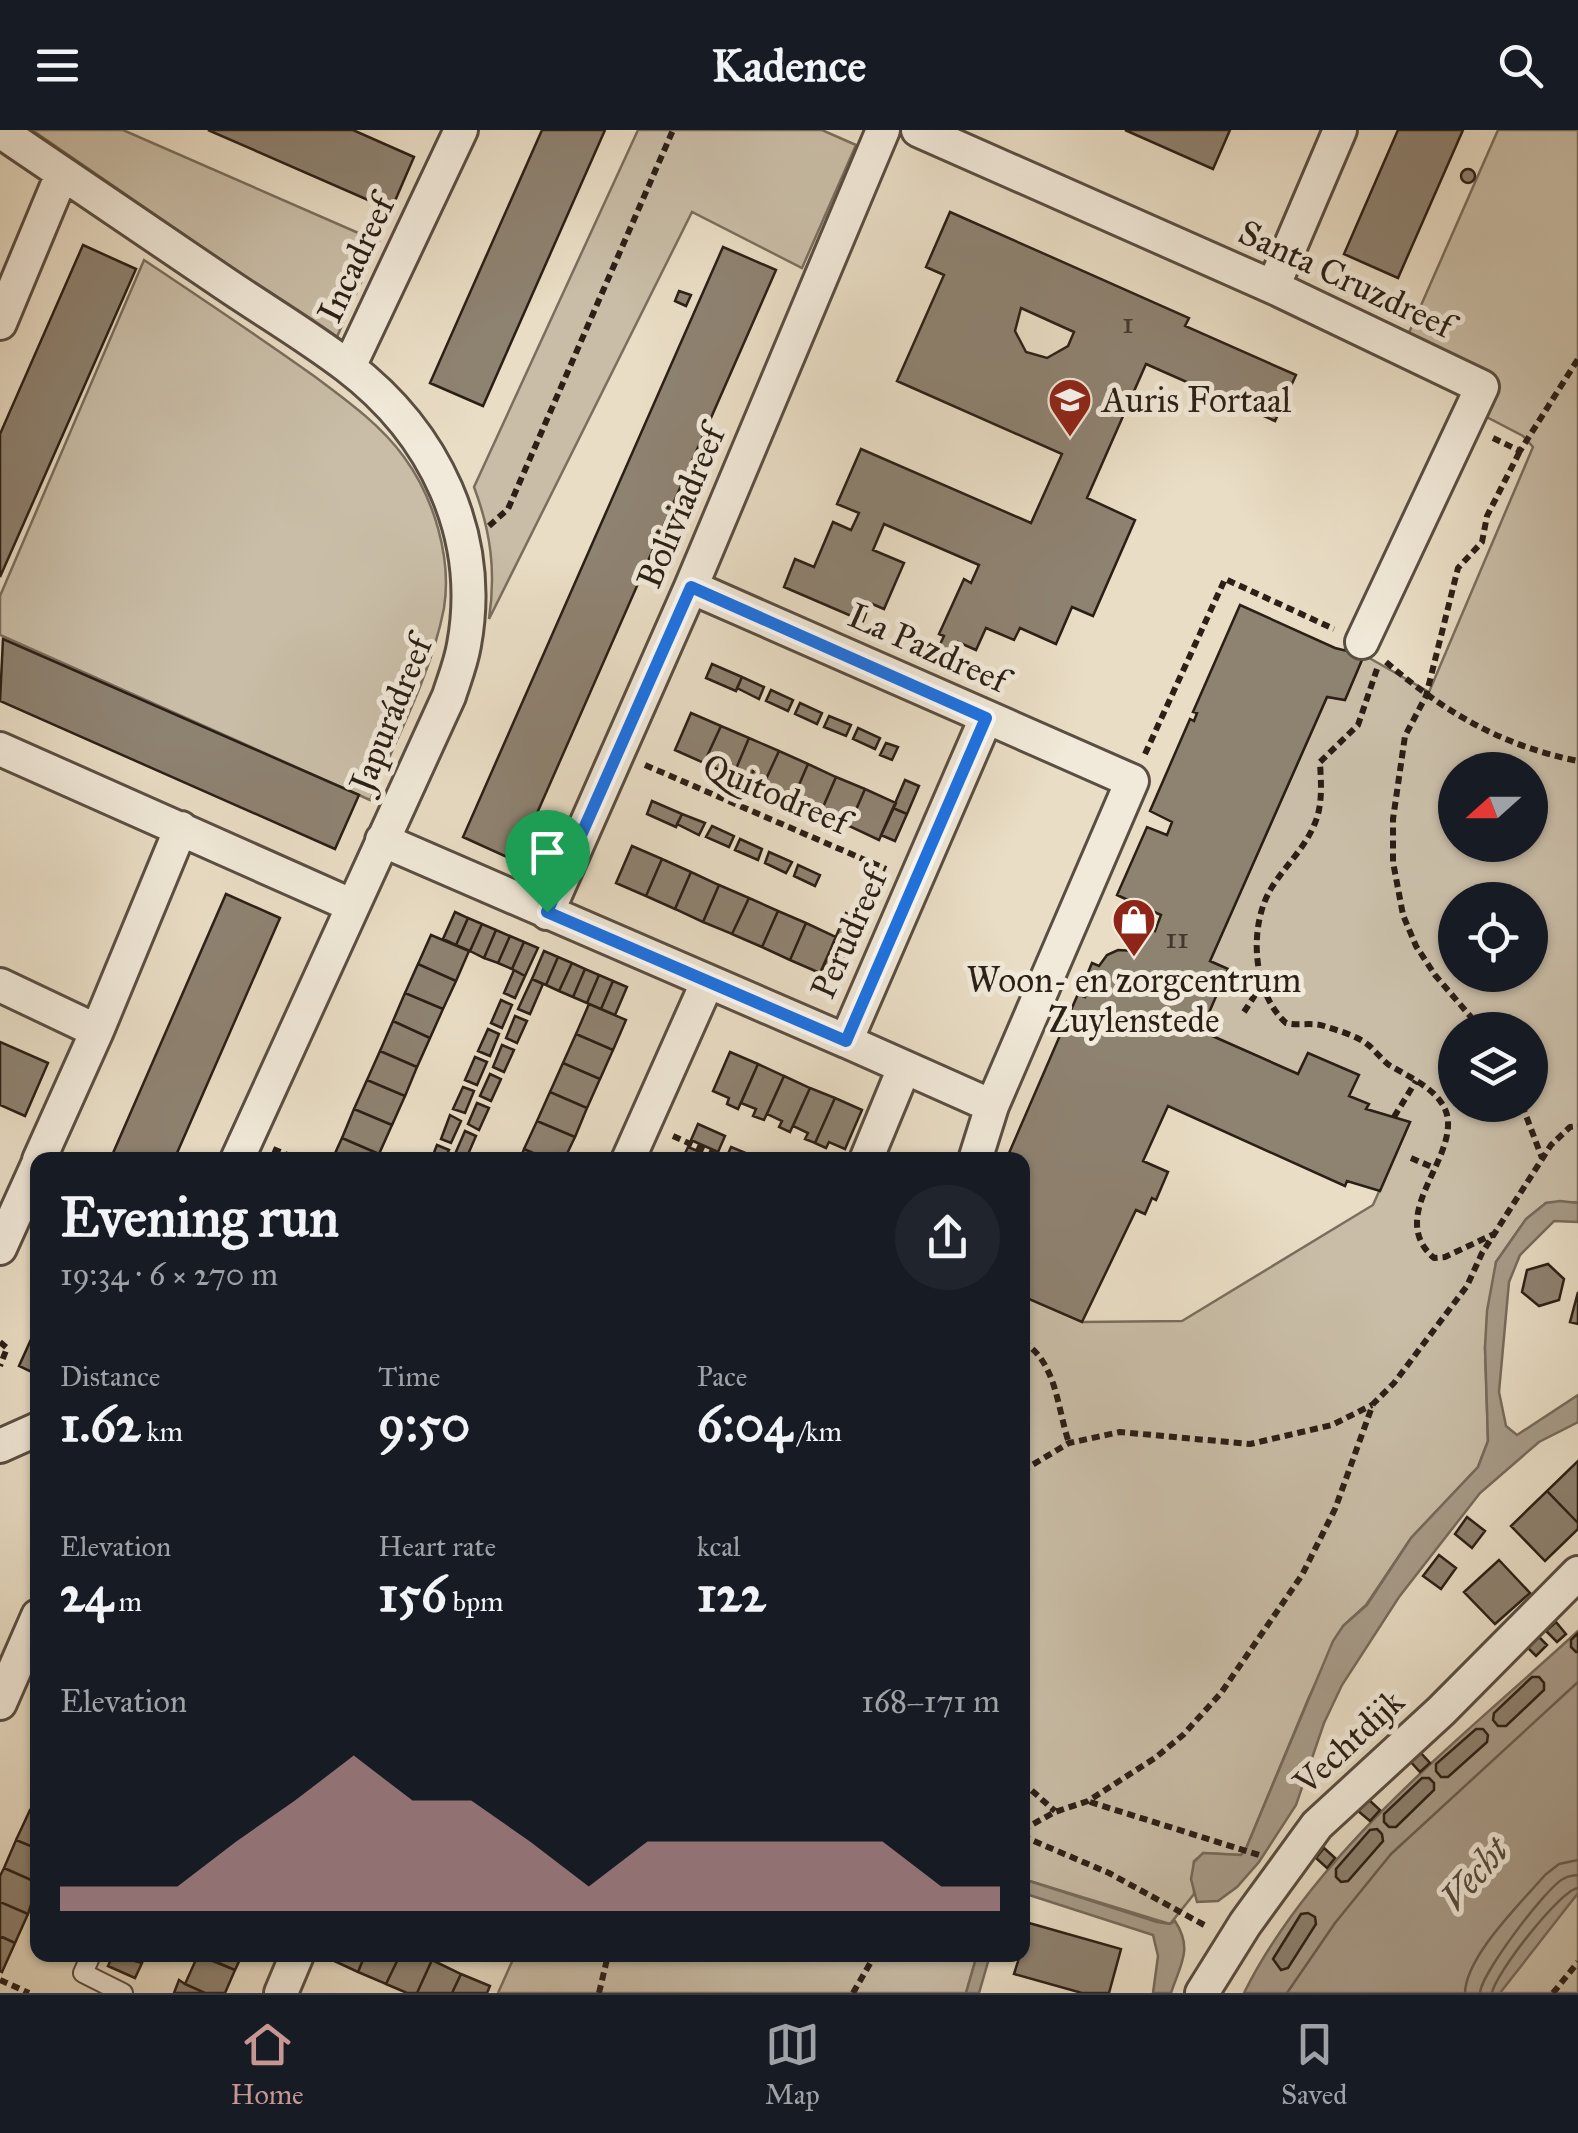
<!DOCTYPE html>
<meta charset="utf-8">
<style>
:root{--surface:#171b24;--page:#20242c;--text:#f1f3f6;--muted:#9ea1a6;--line:#363941;--accent:#c59692}
body{margin:0;font-family:"IM FELL Great Primer",serif;background:var(--page);color:var(--text);height:100vh;display:flex;flex-direction:column;font-size:38px;white-space:nowrap}
*{box-sizing:border-box;margin:0}
p{font-size:32px;color:var(--muted)}
.icon{flex:none;width:55px;height:55px;fill:none;stroke:currentColor;stroke-width:2;stroke-linecap:round;stroke-linejoin:round}
.map{position:relative;flex:1;overflow:hidden}
.panel{position:absolute;left:30px;top:1022px;width:1000px;height:810px;display:flex;flex-direction:column;background:var(--surface);border-radius:20px;box-shadow:0 2px 8px #0004}
.panel>*{flex:none}
.needle{width:65px;rotate:249deg}
.controls{position:absolute;left:1438px;top:622px;display:grid;gap:20px}
.controls a{display:grid;place-items:center;width:110px;height:110px;border-radius:50%;background:var(--surface);box-shadow:0 2px 8px #0004;font-size:50px}
.pin{position:absolute;display:grid;place-items:center;width:85px;height:85px;color:#fff;margin:-102px -42px;border-radius:50% 50% 50% 0;rotate:-45deg;box-shadow:0 0 10px #0007}
.pin .icon{rotate:45deg}
.round{display:grid;place-items:center;flex:none;width:105px;height:105px;border-radius:52px;background:var(--page)}
.headline{display:flex;align-items:center;justify-content:space-between;height:170px;padding:0 30px}
h1{font-size:55px;font-weight:800;line-height:75px}
.metrics{display:grid;grid-template-columns:repeat(3,1fr);gap:15px;height:170px;padding:10px 30px}
.metrics div{display:grid;align-content:center}
.metrics b{font-size:50px;font-weight:800}
.metrics small{font-size:28px;font-weight:400}
.metrics p{font-size:28px}
.chart{height:280px;padding:20px 30px}
.chart p{display:flex;justify-content:space-between}
.chart svg{width:100%;height:180px;margin-top:10px;fill:var(--accent);opacity:.7}
header{display:flex;justify-content:space-between;align-items:center;height:130px;padding:0 30px;background:var(--surface);font-size:45px;font-weight:800}
.dock{display:flex;justify-content:space-around;align-items:center;height:140px;border-top:2px solid var(--line);background:var(--surface);font-size:28px;color:var(--muted)}
.dock a{display:grid;justify-items:center;gap:5px}
.dock .active{color:var(--accent)}
.map>svg:first-child{display:block}
.green{fill:#c9bda7;stroke:#7a6e5e;stroke-width:2.5;fill-rule:evenodd}
.water{fill:#a89c8a;stroke:#766a5c;stroke-width:2.5}
.lines{fill:none;stroke-linecap:round;stroke-linejoin:round}
.shore{stroke:#6a5e50;stroke-width:2.5}
.building{fill:#8e8271;stroke:#2b1f16;stroke-width:2.5;fill-rule:evenodd}
.lane-casing{stroke:#5a4e42;stroke-width:22}
.street-casing{stroke:#5a4e42;stroke-width:38}
.path{stroke:#2b1f16;stroke-width:6;stroke-dasharray:8 5;stroke-linecap:butt}
.lane{stroke:#f1e9d9;stroke-width:18}
.street{stroke:#f1e9d9;stroke-width:32}
.route-casing{stroke:#fff;stroke-width:20}
.route{stroke:#1a73e8;stroke-width:12}
.labels{text-anchor:middle;dominant-baseline:central;stroke-width:10;stroke-linejoin:round;paint-order:stroke}
.number-label{font-size:30px;fill:#44382d}
.street-label{font-size:35px;fill:#2b1f16;stroke:#f1e9d9}
.poi-label{font-size:35px;fill:#2b1f16;stroke:#f1e9d9;text-anchor:start}
.water-label{font-size:38px;font-style:italic;fill:#574b3f;stroke:#f1e9d9}
</style>
<header><svg class="icon" aria-label="menu" viewBox="0 0 24 24"><path d="M4 6h16M4 12h16M4 18h16"/></svg>Kadence<svg class="icon" aria-label="search" viewBox="0 0 24 24"><circle cx="10" cy="10" r="6"/><path d="M15 15l6 6"/></svg></header>
<div class="map">
<svg width="1578" height="1863" viewBox="0 0 1578 1863">
<rect width="100%" height="100%" fill="#e9ddc5"/>
<filter id="stains"><feTurbulence type="fractalNoise" baseFrequency=".002" numOctaves="4"/><feColorMatrix values="0 0 0 0 .2 0 0 0 0 .09 0 0 0 0 .02 0 0 0 .5 -.17"/></filter>
<radialGradient id="worn" r=".72"><stop offset=".6" stop-color="#630" stop-opacity="0"/><stop offset="1" stop-color="#630" stop-opacity=".3"/></radialGradient>
<path class="green" d="M32 0H123L379 112 336 209Z
M638 0H822L856 15 802 138 692 82 489 489C496 442 491 402 474 357Z
M1498 0H1578V1072L1546 1073 1526 1089 1496 1132 1485 1217 1488 1311 1478 1337 1411 1408 1366 1475 1343 1496 1309 1567 1245 1721 1241 1725 1204 1723 1194 1731V1764L1170 1794 1023 1749V1166L1082 1192 1182 1191 1373 1075 1410 992 1366 979 1368 974 1349 966 1358 945 1308 923 1298 944 1201 901 1210 831 1327 567 1345 569 1364 525 1429 562 1533 317 1523 306 1481 284 1408 205ZM1455 640H1530V715H1455ZM1455 770H1530V845H1455ZM1455 900H1530V975H1455Z
M144 130C201 168 258 206 314 246 346 270 380 294 404 327 434 368 452 428 444 478 432 542 396 610 370 670L0 505V466Z
M1578 1763V1863H1500L1506 1852Z
M515 1825H977L966 1863H498Z"/>
<path class="water" d="M1560 1071 1578 1073V1092L1554 1091 1520 1125 1509 1152 1499 1262 1506 1296 1517 1305 1578 1265V1292L1539 1312 1480 1363 1399 1467 1342 1555 1324 1593 1296 1675 1259 1732 1237 1757 1218 1771 1197 1772 1191 1749 1194 1732 1203 1723 1241 1725 1245 1721 1333 1511 1343 1496 1367 1475 1411 1408 1478 1337 1488 1311 1485 1217 1487 1181 1496 1132 1526 1089 1546 1073Z
M1578 1501V1763L1500 1863H1244C1314 1722 1464 1606 1578 1501Z
M1023 1749 1157 1792 1170 1794 1175 1791C1193 1819 1181 1833 1171 1863H1153L1158 1826 1153 1805 1023 1763Z
M977 1825H990L979 1863H966Z"/>
<g class="lines">
<path class="shore" d="M1287 1863 1335 1793 1391 1724 1578 1552
M1465 1863C1466 1826 1521 1773 1545 1745L1559 1734 1578 1730
M1480 1863C1481 1844 1545 1759 1563 1749 1569 1745 1571 1746 1578 1745
M1492 1863C1495 1844 1560 1760 1578 1758"/>
</g>
<path class="building" d="M208 0H353L414 27 391 80Z
M542 0H605L483 276 430 253Z
M1125 0H1230L1213 39Z
M1398 0H1463L1398 148 1344 124Z
M1461 46a7 7 0 1 1 14 0a7 7 0 1 1-14 0Z
M950 82 1189 188 1185 196 1296 245 1275 291 1146 234 1087 368 1135 390 1093 486 1072 477 1056 514 1020 498 1014 510 986 498 976 520 958 512 951 530 936 523 944 506 939 504 964 449 971 453 979 435 884 394 873 420 904 433 884 479 870 473 863 491 784 457 795 429 814 437 833 392 851 400 859 383 837 374 861 319 1031 393 1062 324 897 251 944 145 926 137ZM1021 178 1074 202 1068 216 1047 228 1026 222 1015 201Z
M83 115 136 139 0 447V304Z
M723 117 776 140 516 731 463 707Z
M679 161 691 165 686 176 675 171Z
M1240 475 1335 518 1364 525 1345 570 1327 567 1210 831 1228 839 1201 901 1298 944 1308 923 1359 945 1349 966 1369 974 1366 979 1410 992 1380 1061 1347 1051 1345 1056 1168 976 1143 1031 1168 1042 1156 1070 1152 1068 1145 1084 1136 1080 1082 1192 1022 1166V1030H1006L1078 864 1085 867 1091 853 1085 850 1092 833 1099 836 1107 825 1118 820 1137 821 1146 797 1155 801 1161 785 1117 765 1147 697 1167 705 1172 692 1150 681 1190 589 1194 591 1197 583 1193 582Z
M3 509 359 665 335 719 0 571Z
M712 534 742 547 736 561 706 548Z
M742 547 764 557 759 569 737 558Z
M771 560 793 570 788 581 766 571Z
M800 573 822 583 817 594 795 584Z
M691 583 721 596 704 633 675 620Z
M829 586 851 595 846 606 824 597Z
M721 596 749 608 733 646 704 633Z
M858 598 880 608 875 619 853 609Z
M749 608 779 621 762 658 733 646Z
M886 613 898 617 892 630 880 625Z
M779 621 808 634 792 671 762 658Z
M808 634 836 647 820 684 792 671Z
M836 647 865 659 849 696 820 684Z
M905 650 919 656 907 684 893 678Z
M865 659 896 673 879 710 849 696Z
M652 671 682 684 676 697 647 684Z
M893 678 907 684 895 711 881 705Z
M682 684 705 693 699 705 677 694Z
M712 696 734 706 729 717 706 707Z
M740 709 762 719 758 730 735 720Z
M632 716 662 729 646 766 616 753Z
M769 722 792 732 786 743 765 733Z
M662 729 691 742 675 779 646 766Z
M798 735 820 745 815 756 794 746Z
M691 742 719 755 703 792 675 779Z
M719 755 749 768 732 804 703 792Z
M226 764 280 788 177 1023 174 1030H110Z
M749 768 778 781 762 817 732 804Z
M778 781 806 793 790 830 762 817Z
M455 782 468 788 456 815 443 809Z
M846 783 860 790 848 817 834 811Z
M468 788 482 794 470 821 456 815Z
M806 793 836 807 820 843 790 830Z
M482 794 496 800 484 828 470 821Z
M496 800 510 806 498 833 484 828Z
M431 805 469 821 456 851 418 834Z
M510 806 524 812 512 839 498 833Z
M834 811 848 817 836 845 823 838Z
M524 812 538 818 525 846 512 839Z
M544 821 558 827 546 855 532 849Z
M558 827 572 833 559 861 546 855Z
M572 833 585 839 573 867 559 861Z
M418 834 456 851 443 879 405 863Z
M585 839 599 845 587 873 573 867Z
M514 840 525 846 515 868 504 863Z
M599 845 613 851 601 879 587 873Z
M532 849 543 854 530 884 518 879Z
M613 851 627 857 615 885 601 879Z
M405 863 443 879 430 908 393 891Z
M501 870 512 875 502 898 491 893Z
M589 874 626 890 613 920 576 904Z
M515 886 527 891 517 913 506 908Z
M393 891 430 908 417 937 380 921Z
M488 899 499 904 490 926 478 921Z
M576 904 613 920 600 949 563 933Z
M0 912 48 933 25 986 0 975Z
M502 915 514 920 504 942 493 937Z
M380 921 417 937 405 966 367 950Z
M730 922 758 934 738 979 727 974 729 968 713 961Z
M475 927 487 932 477 955 465 950Z
M563 933 600 949 587 978 550 962Z
M758 934 784 946 764 990 753 986 756 979 741 973Z
M490 944 501 949 491 971 480 966Z
M784 946 810 958 790 1002 779 997 782 991 767 984Z
M367 950 405 966 392 995 354 979Z
M463 957 474 961 465 983 453 979Z
M810 958 835 968 815 1013 805 1009 808 1003 793 996Z
M550 962 587 978 575 1007 537 991Z
M835 968 862 980 845 1019 829 1012 826 1018 815 1013Z
M477 973 489 978 479 1000 468 994Z
M354 979 392 995 379 1024 342 1008Z
M450 985 461 991 451 1013 441 1009Z
M537 991 575 1007 564 1030H549L524 1019Z
M698 994 725 1006 718 1022 691 1010Z
M465 1001 476 1006 466 1029 455 1024Z
M342 1008 379 1024 376 1030H332Z
M437 1015 449 1020 444 1030H431Z
M688 1017 719 1030H682Z
M731 1017 748 1024 746 1030 727 1026Z
M524 1019 549 1030H520Z
M1548 1134 1564 1149 1559 1170 1539 1176 1522 1162 1527 1140Z
M1578 1162V1194L1570 1192Z
M38 1194V1245L19 1236Z
M1578 1331V1393L1547 1361Z
M1547 1361 1578 1393V1399L1545 1431 1511 1396Z
M1467 1387 1485 1401 1472 1418 1455 1404Z
M1439 1425 1456 1438 1441 1459 1423 1446Z
M1499 1430 1530 1463 1495 1494 1464 1462Z
M1556 1492 1566 1504 1557 1512 1546 1501Z
M1578 1503V1522H1576L1571 1517V1510Z
M1538 1506 1547 1515 1536 1526 1527 1517Z
M1532 1547H1539L1544 1553V1560L1506 1596H1498L1493 1590 1494 1583Z
M1476 1599H1483L1488 1605 1487 1612 1448 1647H1441L1436 1641V1634Z
M1420 1622 1430 1633 1420 1642 1410 1631Z
M1422 1648H1429L1434 1653V1660L1396 1697H1389L1384 1692V1684Z
M1369 1670 1380 1680 1370 1691 1358 1681Z
M30 1680 38 1683V1719L16 1710Z
M1377 1699 1382 1704 1383 1711 1348 1751 1341 1752 1336 1747V1739L1370 1700Z
M16 1710 38 1719V1753L4 1738Z
M1324 1718 1335 1728 1327 1738 1316 1728Z
M4 1738 38 1753 28 1784 0 1772V1746Z
M0 1772 28 1784 15 1813 0 1806Z
M1308 1783 1315 1787 1316 1794 1288 1838 1281 1840 1273 1829 1301 1784Z
M1029 1793 1121 1819 1109 1863H1082L1014 1844 1020 1825H1022Z
M0 1806 15 1813 2 1842 0 1841Z
M113 1825 142 1833 135 1848 108 1836Z
M198 1825 235 1840 225 1863H205L185 1854Z
M200 1825H242L235 1840Z
M329 1825H365L358 1842 328 1828Z
M365 1825H400L386 1854 358 1842Z
M400 1825H420L432 1830 417 1863H407L386 1854Z
M432 1830 461 1844 452 1863H417Z
M461 1844 490 1856 487 1863H452Z
M179 1850 185 1854 205 1863H174Z"/>
<g class="lines">
<defs>
<path id="lane" d="M91 1825 83 1843 123 1863"/>
<path id="street" d="M918 0 1273 157 1482 257 1362 512
M0 1C76 52 151 104 227 155 267 182 309 207 347 236 435 303 484 405 464 515 461 533 454 550 449 566L237 1030
M1273 157 1340 0
M0 193 62 44
M349 237 461 0
M691 457 1132 651 992 976 846 911 986 588
M0 619 351 775
M382 710 846 911
M547 783 691 457 883 0
M0 855 97 901
M39 1030 97 901 181 698
M628 1030 707 853
M866 1030 904 938
M975 1030 992 976
M0 1118 38 1034
M0 1316 38 1299
M0 1573 38 1486
M281 1863 297 1825
M1202 1863 1245 1794 1317 1695 1441 1581 1578 1443"/>
</defs>
<use href="#lane" class="lane-casing"/>
<use href="#street" class="street-casing"/>
<path class="path" d="M1493 308 1520 321 1578 229
M489 396 508 379 673 0
M1386 532C1446 583 1500 615 1578 631
M1377 539 1358 595 1320 632C1321 652 1323 674 1315 693 1305 718 1286 735 1272 757 1248 795 1252 862 1286 893 1299 896 1312 892 1324 896 1337 900 1357 906 1367 914 1375 920 1381 929 1389 935 1411 948 1447 963 1448 992 1450 1036 1388 1088 1434 1128L1445 1127 1494 1104
M1145 624 1225 449 1334 499
M645 635 886 739
M1244 882 1255 865 1265 859
M1482 900 1435 845 1416 816 1403 785 1393 732V689L1405 606 1426 566 1458 438 1482 412 1487 386 1520 321
M1522 975 1542 1028
M1394 987 1416 951
M673 1006 726 1030
M273 1019 299 1030
M1411 1028 1432 1037
M1022 1211C1057 1232 1057 1278 1069 1313
M0 1212 7 1218 0 1236
M1022 1341 1069 1313 1120 1302 1250 1314 1332 1295 1372 1275
M1022 1652 1055 1681
M1090 1672 1259 1725
M1022 1700 1055 1682 1088 1671 1155 1628 1183 1605 1221 1563 1302 1445 1335 1379 1373 1274 1394 1253 1467 1156 1482 1123 1551 1015 1570 997 1578 996
M1022 1706 1109 1743 1206 1796
M0 1850 29 1863
M599 1863 608 1825
M853 1863 875 1825
M1553 1863 1578 1832"/>
<use href="#lane" class="lane"/>
<use href="#street" class="street"/>
</g>
<g class="lines">
<defs>
<path id="route" d="M691 457 986 588 846 911 547 782Z"/>
</defs>
<use href="#route" class="route-casing"/>
<use href="#route" class="route"/>
</g>
<defs>
<symbol id="school-pin" viewBox="-11 -11 22 30"><path d="M0 17L-7.5 6A9.5 9.5 0 1 1 7.5 6Z" fill="#8f2418" stroke="#f1e9d9"/><path d="M0-5L7-2L0 1L-7-2ZM-4 1L0 2.5L4 1V4Q0 6-4 4Z" fill="#fff"/></symbol>
<symbol id="shop-pin" viewBox="-11 -11 22 30"><path d="M0 17L-7.5 6A9.5 9.5 0 1 1 7.5 6Z" fill="#8f2418" stroke="#f1e9d9"/><path d="M-5-2.5h2.3a2.7 3.5 0 0 1 5.4 0H5L5.5 6h-11ZM-1.5-2.5h3a1.5 2.3 0 0 0-3 0Z" fill="#fff"/></symbol>
</defs>
<g fill-rule="evenodd">
<use href="#school-pin" x="1045" y="245" width="50" height="68"/>
<use href="#shop-pin" x="1109" y="765" width="50" height="68"/>
</g>
<g class="labels">
<g class="number-label">
<text x="1128" y="193">1</text>
<text x="1177" y="808">11</text>
</g>
<g class="street-label">
<text transform="translate(356 129) rotate(-65)">Incadreef</text>
<text transform="translate(1346 149) rotate(25)">Santa Cruzdreef</text>
<text transform="translate(681 377) rotate(-67)">Boliviadreef</text>
<text transform="translate(928 518) rotate(24)">La Pazdreef</text>
<text transform="translate(391 584) rotate(-68)">Japurádreef</text>
<text transform="translate(776 664) rotate(23)">Quitodreef</text>
<text transform="translate(849 804) rotate(-66)">Perudreef</text>
<text transform="translate(1349 1612) rotate(-43)">Vechtdijk</text>
</g>
<g class="poi-label">
<text x="1102" y="270">Auris Fortaal</text>
<text x="1134" y="850" text-anchor="middle">Woon- en zorgcentrum<tspan x="1134" dy="40">Zuylenstede</tspan></text>
</g>
<g class="water-label">
<text transform="translate(1474 1744) rotate(-49)">Vecht</text>
</g>
</g>
<rect width="100%" height="100%" filter="url(#stains)"/>
<rect width="100%" height="100%" fill="url(#worn)"/>
</svg>
<div class="controls">
<a><svg class="needle" viewBox="-14 -14 28 28"><path d="M0-13l5 13h-10z" fill="#e53935"/><path d="M0 13l5-13h-10z" fill="#9ea1a6"/></svg></a>
<a><svg class="icon" aria-label="locate" viewBox="0 0 24 24"><circle cx="12" cy="12" r="6"/><path d="M12 2v4M12 18v4M2 12h4M18 12h4"/></svg></a>
<a><svg class="icon" aria-label="layers" viewBox="0 0 24 24"><path d="M12 4l9 5-9 5-9-5zM3 14l9 5 9-5"/></svg></a>
</div>
<div class="pin" style="left:547px;top:782px;background:#1e9e55"><svg class="icon" aria-label="arrive" viewBox="0 0 24 24"><path d="M6 21V4h12l-3 4 3 4H6"/></svg></div>
<section class="panel">
<div class="headline"><div><h1>Evening run</h1><p>19:34 · 6 × 270 m</p></div><a class="round"><svg class="icon" aria-label="share" viewBox="0 0 24 24"><path d="M12 15V3M7 8l5-5 5 5M5 13v7h14v-7"/></svg></a></div>
<div class="metrics">
<div><p>Distance</p><b>1.62<small> km</small></b></div>
<div><p>Time</p><b>9:50</b></div>
<div><p>Pace</p><b>6:04<small> /km</small></b></div>
</div>
<div class="metrics">
<div><p>Elevation</p><b>24<small> m</small></b></div>
<div><p>Heart rate</p><b>156<small> bpm</small></b></div>
<div><p>kcal</p><b>122</b></div>
</div>
<div class="chart"><p><span>Elevation</span>168–171 m</p>
<svg viewBox="0 0 160 44" preserveAspectRatio="none"><path d="M0 44V38L10 38L20 38L30 27L40 17L50 6L60 17L70 17L80 27L90 38L100 27L110 27L120 27L130 27L140 27L150 38L160 38V44z"/></svg>
</div>
</section>
</div>
<nav class="dock">
<a class="active"><svg class="icon" aria-label="home" viewBox="0 0 24 24"><path d="M3 11l9-7 9 7M6 9v11h12V9"/></svg>Home</a>
<a><svg class="icon" aria-label="map" viewBox="0 0 24 24"><path d="M3 6l6-2 6 2 6-2v14l-6 2-6-2-6 2zM9 4v14M15 6v14"/></svg>Map</a>
<a><svg class="icon" aria-label="saved" viewBox="0 0 24 24"><path d="M7 4h10v16l-5-4-5 4z"/></svg>Saved</a>
</nav>
